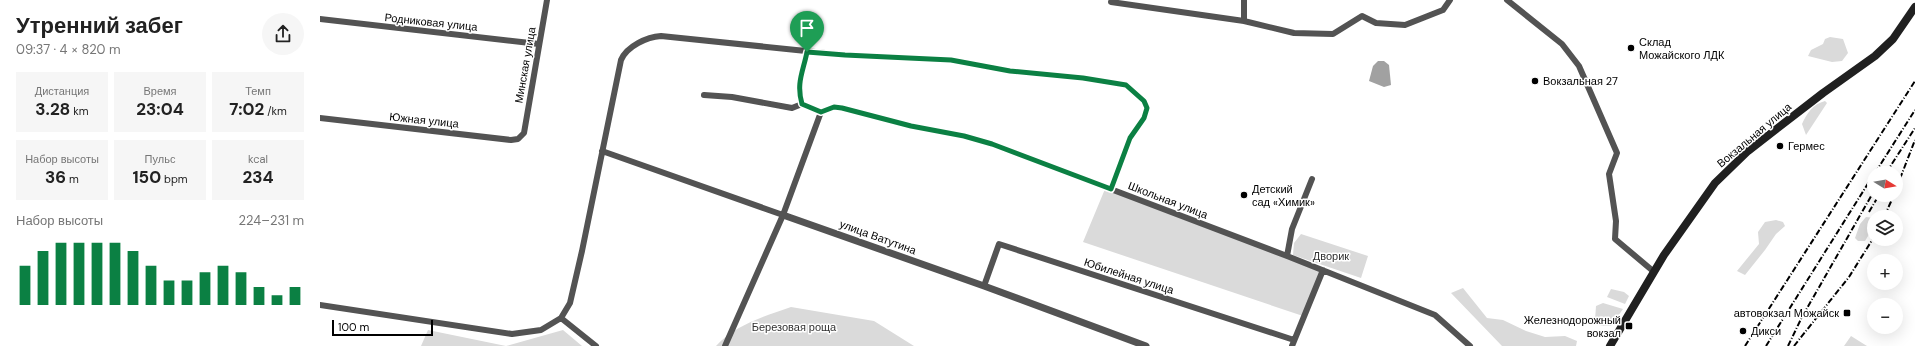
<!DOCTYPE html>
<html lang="ru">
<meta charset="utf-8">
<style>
:root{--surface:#fff;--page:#f6f6f6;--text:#222;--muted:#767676;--accent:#0b8043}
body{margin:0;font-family:"DM Sans",sans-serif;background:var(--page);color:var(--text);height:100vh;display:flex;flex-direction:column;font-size:15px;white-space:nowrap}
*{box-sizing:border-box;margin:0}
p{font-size:13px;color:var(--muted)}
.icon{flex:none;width:22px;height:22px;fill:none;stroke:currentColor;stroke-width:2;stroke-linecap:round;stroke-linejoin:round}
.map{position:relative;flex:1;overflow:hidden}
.drawer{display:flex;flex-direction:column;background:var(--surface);width:320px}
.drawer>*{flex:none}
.needle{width:26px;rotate:101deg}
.controls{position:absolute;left:1547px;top:166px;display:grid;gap:8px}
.controls a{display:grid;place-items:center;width:36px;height:36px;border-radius:50%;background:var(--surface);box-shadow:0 4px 16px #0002;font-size:20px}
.scale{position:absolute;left:12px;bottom:10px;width:101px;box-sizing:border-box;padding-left:4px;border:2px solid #000;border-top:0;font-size:11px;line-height:14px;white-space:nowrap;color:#000;-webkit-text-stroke:3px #fff;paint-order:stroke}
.pin{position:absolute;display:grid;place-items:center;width:34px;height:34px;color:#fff;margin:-41px -17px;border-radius:50% 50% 50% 0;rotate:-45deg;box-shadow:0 0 4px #0007}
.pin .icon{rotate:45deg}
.round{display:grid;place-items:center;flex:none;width:42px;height:42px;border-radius:21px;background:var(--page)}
.overview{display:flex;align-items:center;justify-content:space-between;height:68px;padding:0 16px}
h1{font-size:22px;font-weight:700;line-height:30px}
.stats{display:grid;grid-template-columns:repeat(3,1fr);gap:6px;height:68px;padding:4px 16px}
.stats div{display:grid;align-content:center;border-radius:0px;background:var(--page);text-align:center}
.stats b{font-size:17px;font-weight:700}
.stats small{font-size:11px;font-weight:400}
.stats p{font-size:11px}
.chart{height:112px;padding:8px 16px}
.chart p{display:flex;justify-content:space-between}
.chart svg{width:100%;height:72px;margin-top:4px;stroke:var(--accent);stroke-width:6}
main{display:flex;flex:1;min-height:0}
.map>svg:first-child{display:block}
.green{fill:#dadada}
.water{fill:#a1a1a1}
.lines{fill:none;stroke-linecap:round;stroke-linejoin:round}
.minor{stroke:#535353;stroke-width:6}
.tertiary{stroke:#535353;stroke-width:7}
.secondary{stroke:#202020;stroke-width:8}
.rail{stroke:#000;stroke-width:2;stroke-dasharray:6 2 1 2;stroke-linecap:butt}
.route-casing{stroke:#fff;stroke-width:8}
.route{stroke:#0b8043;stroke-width:5}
.poi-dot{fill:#000;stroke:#fff;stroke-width:1.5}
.labels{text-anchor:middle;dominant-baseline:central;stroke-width:3;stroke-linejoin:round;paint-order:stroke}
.street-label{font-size:11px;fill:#000;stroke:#fff}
.poi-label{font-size:11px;fill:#000;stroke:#fff;text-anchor:start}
.park-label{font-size:11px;fill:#313131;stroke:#fff}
</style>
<main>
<section class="drawer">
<div class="overview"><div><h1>Утренний забег</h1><p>09:37 · 4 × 820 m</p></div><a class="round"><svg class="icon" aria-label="share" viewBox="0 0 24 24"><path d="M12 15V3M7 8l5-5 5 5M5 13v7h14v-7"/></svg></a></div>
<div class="stats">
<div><p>Дистанция</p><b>3.28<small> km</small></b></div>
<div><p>Время</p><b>23:04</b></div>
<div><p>Темп</p><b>7:02<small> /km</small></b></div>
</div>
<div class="stats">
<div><p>Набор высоты</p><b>36<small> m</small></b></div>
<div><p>Пульс</p><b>150<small> bpm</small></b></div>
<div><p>kcal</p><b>234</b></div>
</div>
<div class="chart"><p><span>Набор высоты</span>224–231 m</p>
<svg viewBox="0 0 160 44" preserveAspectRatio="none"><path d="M5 44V20M15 44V11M25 44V6M35 44V6M45 44V6M55 44V6M65 44V11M75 44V20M85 44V29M95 44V29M105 44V24M115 44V20M125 44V24M135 44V33M145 44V38M155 44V33"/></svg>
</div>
</section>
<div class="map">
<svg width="1595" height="346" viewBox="0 0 1595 346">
<rect width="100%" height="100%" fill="#fff"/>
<path class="green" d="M1510 37 1523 39 1528 53 1522 61 1512 62 1488 56 1491 50 1503 44 1505 39Z
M1505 101 1507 103 1486 135 1482 124C1487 113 1493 104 1505 101Z
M785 189 1002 271 983 316 763 242Z
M1546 217 1554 218V226L1545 241H1538L1535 238 1540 224Z
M1456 220 1463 222 1465 226 1456 234 1445 250 1425 275 1417 271 1439 244 1438 232 1445 222Z
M981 234 1048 256 1041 278 973 255 974 243Z
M1143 288 1167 318 1183 320 1206 331 1225 337 1245 336 1257 341 1256 346H1182L1131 293Z
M1291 289 1304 292 1309 296 1305 304 1287 297Z
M1283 303 1303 309 1291 326H1281L1275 320 1276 306Z
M471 307 554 321 594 346H396C415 325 445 316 471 307Z
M108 330 186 346 243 330 262 346H101Z
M1531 336 1547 346H1524Z"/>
<path class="water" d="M1058 61H1064L1069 65 1071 85 1064 87 1049 81 1053 66Z"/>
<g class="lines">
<path class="minor" d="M924 0V21
M1187 0 1242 44 1259 66 1297 153 1289 174 1296 221 1295 239 1333 271
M791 2 924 21 974 33 1013 34 1042 16 1056 23 1085 25 1123 10 1130 0
M0 19 219 44
M384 95 412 97 472 108 482 104 501 112 514 107 522 108 591 126 644 136 672 144 967 256 1115 315 1150 346
M482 104C476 83 483 72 487 52
M0 118 191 140 198 139 204 133 227 0
M282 151 463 215
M967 256 972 229 992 179
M664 286 679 244 974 340
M0 305 192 334 221 330 241 318 276 346
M241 318 250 303 262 251 301 60C307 46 327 37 341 36L525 55 631 60 690 71 763 78 806 85 824 101 827 108 824 118 810 138 791 189
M405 346 463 215 501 112
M972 346 1003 270"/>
<path class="tertiary" d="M463 215 664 286 826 346"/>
<path class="secondary" d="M1290 346 1344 255 1395 183 1428 151 1503 93 1555 56 1573 39 1595 7"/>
<path class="rail" d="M1555 173 1595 110
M1566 173 1595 128
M1576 189 1595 140
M1549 212 1559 195
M1564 217 1574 195
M1425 346 1595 81
M1446 346 1554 174
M1468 346 1482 317 1554 191
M1474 346 1529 277 1554 237"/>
</g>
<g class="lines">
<defs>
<path id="route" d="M487 52 525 55 631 60 690 71 763 78 806 85 824 101 827 108 824 118 810 138 791 189 672 144 644 136 591 126 522 108 514 107 501 112 482 104C476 83 483 72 487 52Z"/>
</defs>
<use href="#route" class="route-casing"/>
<use href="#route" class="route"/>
</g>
<g class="poi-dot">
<circle cx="1311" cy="48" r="4"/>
<circle cx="1215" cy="81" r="4"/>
<circle cx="1460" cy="146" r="4"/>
<circle cx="924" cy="195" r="4"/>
<rect x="1523" y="309" width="8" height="8" rx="2"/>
<rect x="1305" y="322" width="8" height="8" rx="2"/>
<circle cx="1423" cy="331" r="4"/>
</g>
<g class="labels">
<g class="street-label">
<text transform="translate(111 22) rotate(6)">Родниковая улица</text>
<text transform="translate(205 65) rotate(-80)">Минская улица</text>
<text transform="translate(104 120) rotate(6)">Южная улица</text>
<text transform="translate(1434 135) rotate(-40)">Вокзальная улица</text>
<text transform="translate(848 200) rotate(21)">Школьная улица</text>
<text transform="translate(558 237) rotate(20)">улица Ватутина</text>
<text transform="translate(809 276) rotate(18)">Юбилейная улица</text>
</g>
<g class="poi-label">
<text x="1319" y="42">Склад<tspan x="1319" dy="13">Можайского ЛДК</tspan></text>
<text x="1223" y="81">Вокзальная 27</text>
<text x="1468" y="146">Гермес</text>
<text x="932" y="189">Детский<tspan x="932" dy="13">сад «Химик»</tspan></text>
<text x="1519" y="313" text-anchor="end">автовокзал Можайск</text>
<text x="1301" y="320" text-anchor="end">Железнодорожный<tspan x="1301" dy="13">вокзал</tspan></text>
<text x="1431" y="331">Дикси</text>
</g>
<g class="park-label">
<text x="1011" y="256">Дворик</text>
<text x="474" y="327">Березовая роща</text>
</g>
</g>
</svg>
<div class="controls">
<a><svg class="needle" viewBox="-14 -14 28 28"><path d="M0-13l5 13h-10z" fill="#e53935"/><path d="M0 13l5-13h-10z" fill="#767676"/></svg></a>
<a><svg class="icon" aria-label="layers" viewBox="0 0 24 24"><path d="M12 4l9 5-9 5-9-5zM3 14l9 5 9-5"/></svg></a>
<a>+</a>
<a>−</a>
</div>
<div class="scale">100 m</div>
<div class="pin" style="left:487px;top:52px;background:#1e9e55"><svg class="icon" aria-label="arrive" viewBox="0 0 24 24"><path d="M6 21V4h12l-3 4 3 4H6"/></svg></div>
</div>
</main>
